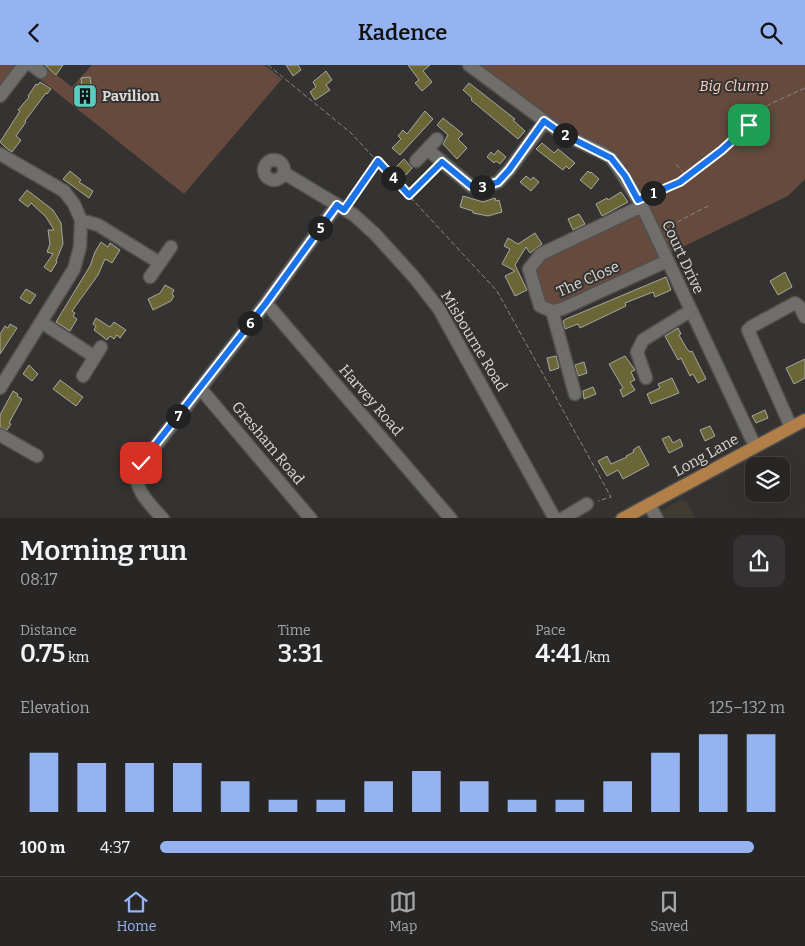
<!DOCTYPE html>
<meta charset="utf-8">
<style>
:root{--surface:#282625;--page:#343232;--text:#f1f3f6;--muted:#a5a5a7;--line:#444342;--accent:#95b2f1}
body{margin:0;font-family:Bitter,serif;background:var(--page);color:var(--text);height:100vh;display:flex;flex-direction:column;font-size:19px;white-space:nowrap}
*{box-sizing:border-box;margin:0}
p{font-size:16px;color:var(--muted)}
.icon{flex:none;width:28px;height:28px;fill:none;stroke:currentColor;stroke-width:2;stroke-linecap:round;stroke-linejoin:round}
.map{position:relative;height:453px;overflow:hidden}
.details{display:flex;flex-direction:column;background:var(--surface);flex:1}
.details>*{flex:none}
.fabs{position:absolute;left:745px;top:392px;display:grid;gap:10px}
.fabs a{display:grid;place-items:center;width:45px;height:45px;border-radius:10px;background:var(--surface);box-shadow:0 5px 20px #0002,0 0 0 1px var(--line);font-size:25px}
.pin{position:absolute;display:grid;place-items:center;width:42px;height:42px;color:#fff;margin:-21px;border-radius:10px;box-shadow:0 2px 8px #0006}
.km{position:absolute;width:25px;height:25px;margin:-12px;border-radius:50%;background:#222;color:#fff;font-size:14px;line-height:25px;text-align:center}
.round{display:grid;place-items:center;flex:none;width:52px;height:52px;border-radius:10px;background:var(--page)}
.overview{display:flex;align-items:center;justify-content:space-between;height:85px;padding:0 20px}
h1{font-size:28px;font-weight:600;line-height:38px}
.metrics{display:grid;grid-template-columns:repeat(3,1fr);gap:8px;height:85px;padding:5px 20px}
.metrics div{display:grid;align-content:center}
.metrics b{font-size:25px;font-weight:600}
.metrics small{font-size:14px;font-weight:400}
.metrics p{font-size:14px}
.chart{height:140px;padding:10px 20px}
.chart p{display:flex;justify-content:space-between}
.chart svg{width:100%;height:90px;margin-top:5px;stroke:var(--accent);stroke-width:6}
ul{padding:0 20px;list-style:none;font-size:16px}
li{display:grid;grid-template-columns:80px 60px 1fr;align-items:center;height:38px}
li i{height:12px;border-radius:6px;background:var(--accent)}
header{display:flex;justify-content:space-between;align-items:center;height:65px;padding:0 20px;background:var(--accent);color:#111;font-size:22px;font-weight:600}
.tab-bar{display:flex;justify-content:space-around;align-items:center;height:70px;border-top:1px solid var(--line);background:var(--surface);font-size:14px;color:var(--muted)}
.tab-bar a{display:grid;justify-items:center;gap:2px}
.tab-bar .on{color:var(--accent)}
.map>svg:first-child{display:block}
.built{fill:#403c34}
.green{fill:#674a3e}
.building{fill:#6b6636;stroke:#a6a6a2}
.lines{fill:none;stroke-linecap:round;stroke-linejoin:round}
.minor-casing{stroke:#51504e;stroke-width:15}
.major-casing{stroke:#51504e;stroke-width:15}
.path{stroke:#888684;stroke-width:1;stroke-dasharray:5 2.5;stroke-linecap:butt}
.minor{stroke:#6f6e6b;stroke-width:12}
.major{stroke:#b27f48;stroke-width:12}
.route-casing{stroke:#fff;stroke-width:10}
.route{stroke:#1a73e8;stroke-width:6}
.labels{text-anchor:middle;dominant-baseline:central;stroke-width:4;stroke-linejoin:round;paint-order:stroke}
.park-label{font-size:15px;font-style:italic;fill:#ffd0be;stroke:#353331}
.poi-label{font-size:15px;font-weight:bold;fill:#dad9d7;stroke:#353331;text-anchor:start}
.street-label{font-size:15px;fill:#dad9d7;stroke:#353331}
</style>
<header><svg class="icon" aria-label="back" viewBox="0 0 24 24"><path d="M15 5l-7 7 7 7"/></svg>Kadence<svg class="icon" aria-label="search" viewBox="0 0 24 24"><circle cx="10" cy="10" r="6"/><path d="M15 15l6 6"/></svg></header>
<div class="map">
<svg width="805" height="454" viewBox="0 0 805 454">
<rect width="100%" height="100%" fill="#353331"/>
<path class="built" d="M680 435 687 437 695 453 646 454Z"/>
<path class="green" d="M0 0H22L0 30Z
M28 0H44L72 22 92 0H265L282 14 184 129 26 3Z
M469 0H805V114L788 131 664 191 562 244 540 241 529 204 541 189 641 142 603 88Z"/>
<path class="building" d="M45 0H63L56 10Z
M286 0H298L301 5 293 11Z
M408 0H430L423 6 432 17 422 26 415 18 419 15Z
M326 6 332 15 326 20 330 25 315 35 310 27 316 22 313 17Z
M90 12 94 40 79 42 76 23 82 22 81 13Z
M40 17 51 24 47 29 46 28 25 56 26 57 16 71 21 75 12 87 5 82 0 77 20 46 18 45 29 32 28 31 36 19 38 20Z
M469 18 515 54 513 55 525 66 518 74 471 35 472 33 463 25Z
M425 46 433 54 400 90 392 83 401 74 398 71 403 65 407 69Z
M443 53 463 69 458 74 467 83 457 94 443 79 448 70 437 60Z
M542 78 554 88 558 84 575 98 569 104 566 101 563 105 536 84Z
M498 85 506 92 500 99 496 96 494 98 487 92 491 87 494 90Z
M404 94 412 103 406 110 396 102Z
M70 106 81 115 79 117 93 126 89 133 63 114Z
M588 106 590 108 591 107 599 114 591 124 580 115Z
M526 111 531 115 533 112 539 117 531 126 520 117Z
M27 125 53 145 61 158 63 179 56 196 57 197 51 207 44 202 53 189 47 187 50 179 48 165H54L46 152 31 138 28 142 19 135Z
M621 127 628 137 602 151 596 139 607 133 608 135Z
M463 131 483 137 495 133 496 136 499 135 502 147 488 151 473 148V146L460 142Z
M579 149 585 159 573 165 568 154Z
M535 168 542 179 530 188 526 182 515 200 527 225 515 231 505 211 515 206 502 199 510 184 504 181 508 173 518 179Z
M101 177 108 182 110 178 120 185 112 198 105 194 98 210 72 246 75 248 73 251 77 254 70 266 56 257 90 201 95 187Z
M785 207 792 222 778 230 770 216Z
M666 212 671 225 655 232 653 227 625 238 626 241 580 263 578 259 565 264 563 256 566 254Z
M165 220 174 225 172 229 174 231 171 236 153 245 148 234 160 228Z
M26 224 36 230 30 239 20 233Z
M96 253 110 262 114 257 126 265 120 273 117 270 114 274 110 271 107 275 94 265 96 261 93 259Z
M10 259 17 263 0 289V269L5 261 8 263Z
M678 263 681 269 679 270 687 284 690 287 692 286 706 314 698 318 693 309 690 311 681 293 678 295 665 271Z
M556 291 559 303 550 306 547 293Z
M625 291 635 305 631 307 635 315 630 317 635 325 623 332 620 325 623 323 609 299Z
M805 294V313L794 319 786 303Z
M584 297 587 308 578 311 575 300Z
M29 300 38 309 32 316 23 309Z
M672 313 679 328 651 339 647 329 660 323 658 319Z
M60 315 83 332 76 341 53 324Z
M593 322 596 329 584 334 583 326Z
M13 326 18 329 17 331 22 334 9 358 11 359 7 365 0 362V350Z
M765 345 768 353 756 358 752 351Z
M710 361 715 371 705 376 700 365Z
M669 371 673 378 680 374 683 381 669 388 662 374Z
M639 381 649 400 623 414 618 405 607 411 598 396 607 391 611 399 627 392 626 391 634 387 633 385Z"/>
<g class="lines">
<defs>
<path id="minor" d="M32 0 41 7
M469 0 561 68 603 88 611 93 618 102 642 141 755 381
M0 31 24 0
M427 84 471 121 483 122 498 117 509 105 545 56
M0 89 64 126 74 139 81 155 80 182 74 204 0 323
M264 105a10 10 0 1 1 20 0a10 10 0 1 1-20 0Z
M416 96 437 74
M284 108 354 150 375 169 414 212 439 244 555 454
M642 141 541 189 529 204 540 241 552 246 562 244 667 196
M81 155 98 160 160 198
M150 212 171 182
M266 238 451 454
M552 246 575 329
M41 257 95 292
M83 311 101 282
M646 313 637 287 643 275 690 246
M200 323 311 454
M791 362 748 265 751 262 795 238 800 242 805 252
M0 370 37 391
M649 439 657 454
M163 454C150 439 134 426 137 405L266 238 337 140
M562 454 587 439"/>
<path id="major" d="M622 454 805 355"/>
</defs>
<use href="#minor" class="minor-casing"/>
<use href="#major" class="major-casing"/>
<path class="path" d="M268 0 351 68 497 226 611 432 598 436
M676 99 686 111
M410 129 435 103
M648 131 680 117 687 112 722 85 768 40 805 23
M350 136 378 96
M664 164 710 140"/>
<use href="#minor" class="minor"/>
<use href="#major" class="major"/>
</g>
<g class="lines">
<defs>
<path id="route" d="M141 398 266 238 337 140 344 145 378 96 409 130 442 97 471 121 483 122 498 117 509 105 544 56 561 68 611 93 625 111 638 135 680 117 722 85 749 60"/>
</defs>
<use href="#route" class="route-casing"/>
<use href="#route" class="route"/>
</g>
<defs>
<symbol id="building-square" viewBox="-11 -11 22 22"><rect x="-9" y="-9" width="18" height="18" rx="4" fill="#59cebe" stroke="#353331"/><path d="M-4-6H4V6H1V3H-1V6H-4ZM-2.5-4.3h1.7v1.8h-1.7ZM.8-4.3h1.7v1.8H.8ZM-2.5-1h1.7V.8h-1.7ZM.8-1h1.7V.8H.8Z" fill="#111"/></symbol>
</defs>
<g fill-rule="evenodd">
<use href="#building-square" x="71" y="17" width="28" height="28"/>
</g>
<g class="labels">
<g class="park-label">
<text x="734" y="21">Big Clump</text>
</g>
<g class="poi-label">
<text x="102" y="31">Pavilion</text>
</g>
<g class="street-label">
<text transform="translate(683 192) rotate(65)">Court Drive</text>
<text transform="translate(588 214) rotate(-24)">The Close</text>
<text transform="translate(474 276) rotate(59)">Misbourne Road</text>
<text transform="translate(371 335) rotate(49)">Harvey Road</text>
<text transform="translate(268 378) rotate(50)">Gresham Road</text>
<text transform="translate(706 390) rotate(-29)">Long Lane</text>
</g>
</g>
</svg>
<div class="fabs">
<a><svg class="icon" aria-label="layers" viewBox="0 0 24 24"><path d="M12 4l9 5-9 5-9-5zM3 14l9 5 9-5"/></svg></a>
</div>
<div class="pin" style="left:749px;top:60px;background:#1e9e55"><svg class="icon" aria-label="arrive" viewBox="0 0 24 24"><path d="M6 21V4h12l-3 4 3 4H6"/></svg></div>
<div class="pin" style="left:141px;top:398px;background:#d93025"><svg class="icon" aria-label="check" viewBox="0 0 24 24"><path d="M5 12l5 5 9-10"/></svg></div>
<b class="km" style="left:653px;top:128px">1</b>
<b class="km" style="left:565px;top:70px">2</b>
<b class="km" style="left:482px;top:122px">3</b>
<b class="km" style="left:393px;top:113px">4</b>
<b class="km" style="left:320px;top:163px">5</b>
<b class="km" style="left:250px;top:258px">6</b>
<b class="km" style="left:178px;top:351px">7</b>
</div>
<section class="details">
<div class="overview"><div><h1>Morning run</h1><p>08:17</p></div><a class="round"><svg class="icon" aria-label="share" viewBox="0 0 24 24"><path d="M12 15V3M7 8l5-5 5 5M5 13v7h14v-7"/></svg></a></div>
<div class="metrics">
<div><p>Distance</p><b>0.75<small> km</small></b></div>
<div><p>Time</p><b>3:31</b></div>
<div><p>Pace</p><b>4:41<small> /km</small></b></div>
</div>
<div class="chart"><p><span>Elevation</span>125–132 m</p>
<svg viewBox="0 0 160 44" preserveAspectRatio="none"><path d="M5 44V15M15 44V20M25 44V20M35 44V20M45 44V29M55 44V38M65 44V38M75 44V29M85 44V24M95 44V29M105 44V38M115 44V38M125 44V29M135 44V15M145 44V6M155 44V6"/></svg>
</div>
<ul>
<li><b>100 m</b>4:37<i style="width:95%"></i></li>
</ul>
</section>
<nav class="tab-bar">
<a class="on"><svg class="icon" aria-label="home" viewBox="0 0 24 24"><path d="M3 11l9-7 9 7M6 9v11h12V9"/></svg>Home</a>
<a><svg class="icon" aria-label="map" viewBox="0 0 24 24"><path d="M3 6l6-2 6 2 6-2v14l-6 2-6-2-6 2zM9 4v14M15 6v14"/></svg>Map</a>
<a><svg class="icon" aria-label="saved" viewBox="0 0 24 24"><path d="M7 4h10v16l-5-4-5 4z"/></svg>Saved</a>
</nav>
